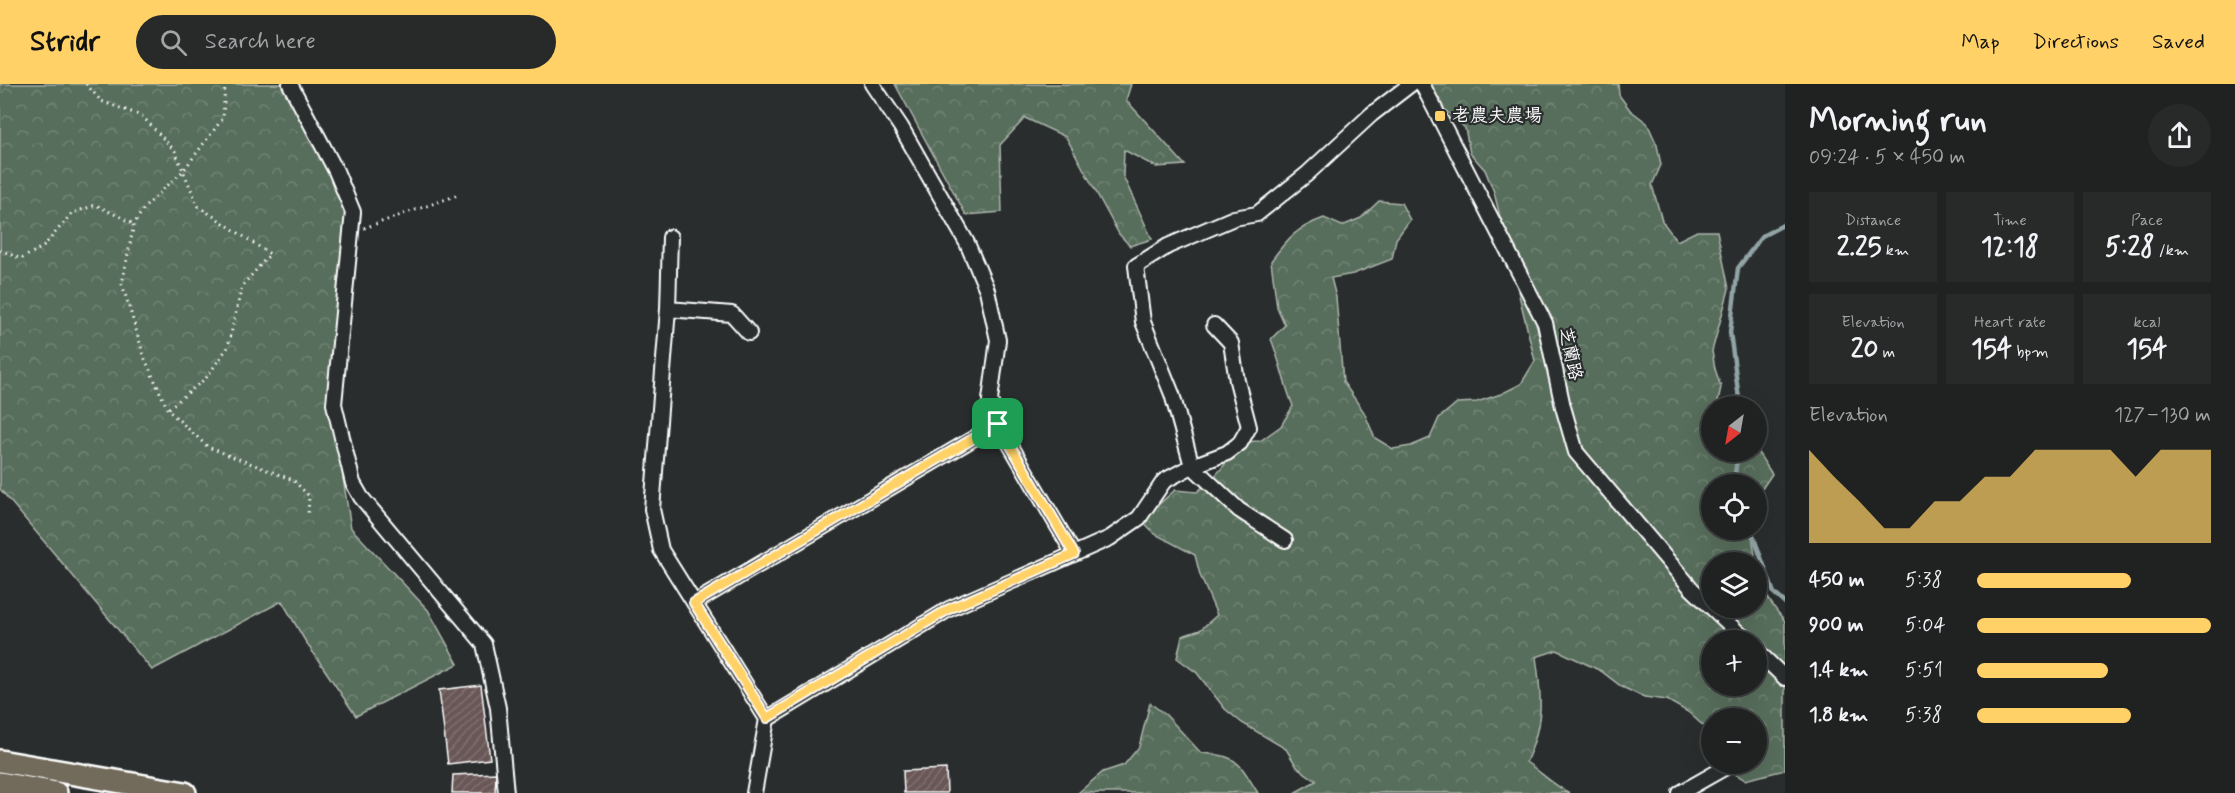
<!DOCTYPE html>
<meta charset="utf-8">
<style>
:root{--surface:#202222;--page:#282a2a;--text:#f1f3f6;--muted:#a2a4a5;--line:#3d3f40;--accent:#ffd166}
body{margin:0;font-family:Mynerve,"LXGW WenKai TC",sans-serif;background:var(--page);color:var(--text);height:100vh;display:flex;flex-direction:column;font-size:22px;white-space:nowrap}
*{box-sizing:border-box;margin:0}
p{font-size:20px;color:var(--muted)}
.icon{flex:none;width:33px;height:33px;fill:none;stroke:currentColor;stroke-width:2;stroke-linecap:round;stroke-linejoin:round}
.map{position:relative;flex:1;overflow:hidden}
.side{display:flex;flex-direction:column;background:var(--surface);width:450px}
.side>*{flex:none}
.needle{width:39px;rotate:211deg}
.buttons{position:absolute;left:1701px;top:312px;display:grid;gap:12px}
.buttons a{display:grid;place-items:center;width:66px;height:66px;border-radius:50%;background:var(--surface);box-shadow:0 6px 24px #0002,0 0 0 2px var(--line);font-size:30px}
.pin{position:absolute;display:grid;place-items:center;width:51px;height:51px;color:#fff;margin:-26px;border-radius:12px;box-shadow:0 3px 9px #0006}
.round{display:grid;place-items:center;flex:none;width:63px;height:63px;border-radius:32px;background:var(--page)}
.head{display:flex;align-items:center;justify-content:space-between;height:102px;padding:0 24px}
h1{font-size:33px;font-weight:700;line-height:45px}
.figures{display:grid;grid-template-columns:repeat(3,1fr);gap:9px;height:102px;padding:6px 24px}
.figures div{display:grid;align-content:center;border-radius:0px;background:var(--page);text-align:center}
.figures b{font-size:26px;font-weight:700}
.figures small{font-size:16px;font-weight:400}
.figures p{font-size:16px}
.chart{height:168px;padding:12px 24px}
.chart p{display:flex;justify-content:space-between}
.chart svg{width:100%;height:108px;margin-top:6px;fill:var(--accent);opacity:.7}
ul{padding:0 24px;list-style:none;font-size:20px}
li{display:grid;grid-template-columns:96px 72px 1fr;align-items:center;height:45px}
li i{height:15px;border-radius:8px;background:var(--accent)}
header{display:flex;align-items:center;gap:36px;box-sizing:border-box;height:84px;padding:0 30px;background:var(--accent);color:#111}
header strong{font-size:28px}
nav{display:flex;gap:33px;margin-inline-start:auto;font-size:21px}
.search{width:420px;height:54px;background:var(--page);display:flex;align-items:center;gap:15px;box-sizing:border-box;padding:0 21px;border-radius:33px;color:var(--muted);font-size:22px}
main{display:flex;flex:1;min-height:0}
.map>svg:first-child{display:block}
.forest{fill:url(#forest-crowns);stroke:#acb6ad;stroke-width:1.5;fill-rule:evenodd}
.lines{fill:none;stroke-linecap:round;stroke-linejoin:round}
.stream{stroke:#92a4a6;stroke-width:4.5}
.building{fill:url(#building-hatch);stroke:#fff;stroke-width:1.5}
.street-casing{stroke:#fff;stroke-width:18}
.primary-casing{stroke:#fff;stroke-width:26}
.path{stroke:#fff;stroke-width:3;stroke-dasharray:1.5 4.5;stroke-linecap:butt}
.street{stroke:#2a2d2e;stroke-width:14}
.primary{stroke:#726b5a;stroke-width:21}
.route-casing{stroke:#fff;stroke-width:12}
.route{stroke:#ffd166;stroke-width:8}
.poi-dot{fill:#ffd166;stroke:#2a2d2e;stroke-width:2}
.labels{text-anchor:middle;dominant-baseline:central;stroke-width:4.5;stroke-linejoin:round;paint-order:stroke}
.poi-label{font-size:18px;fill:#fff;stroke:#2a2d2e;text-anchor:start}
.street-label{font-size:18px;fill:#fff;stroke:#2a2d2e}
</style>
<header>
<strong>Stridr</strong>
<div class="search"><svg class="icon" aria-label="search" viewBox="0 0 24 24"><circle cx="10" cy="10" r="6"/><path d="M15 15l6 6"/></svg>Search here</div>
<nav><a>Map</a><a>Directions</a><a>Saved</a></nav>
</header>
<main>
<div class="map">
<svg width="1785" height="709" viewBox="0 0 1785 709">
<defs>
<pattern id="forest-crowns" width="20" height="18" patternUnits="userSpaceOnUse" patternTransform="scale(1.5)"><rect width="20" height="18" fill="#586e5b"/><path d="M2 6a3 3 0 1 1 6 0M12 15a3 3 0 1 1 6 0" fill="none" stroke="#718474"/></pattern>
<pattern id="building-hatch" width="6" height="6" patternUnits="userSpaceOnUse" patternTransform="scale(1.5)"><rect width="6" height="6" fill="#695756"/><path d="M-1 1l2-2M0 6l6-6M5 7l2-2" fill="none" stroke="#80706f"/></pattern>
</defs>
<rect width="100%" height="100%" fill="#2a2d2e"/>
<filter id="ink" filterUnits="userSpaceOnUse"><feTurbulence type="fractalNoise" baseFrequency=".0167" numOctaves="2"/><feDisplacementMap in="SourceGraphic" scale="12" xChannelSelector="R" yChannelSelector="G"/><feConvolveMatrix kernelMatrix="1 2 1 2 8 2 1 2 1" color-interpolation-filters="sRGB"/></filter>
<g filter="url(#ink)">
<path class="forest" d="M0 0H289L344 119 349 209 334 338 351 444 428 526 458 580 356 632 304 555 282 517 152 586 0 405Z
M895 0H1131L1126 16 1185 81 1156 83 1124 66 1123 92 1152 155 1130 162 1119 150 1066 53 1025 34 1000 61 1002 128 966 131Z
M1417 0H1618L1619 11 1630 26 1647 39 1657 61 1661 81 1652 101 1662 137 1677 157 1697 147H1717L1729 205 1712 267 1715 285 1721 303 1717 322H1712V368L1757 367 1772 390 1757 412 1756 400H1712V446H1751L1756 478H1712V524H1756L1757 482C1759 503 1771 521 1785 537V686L1745 696 1727 685 1723 680H1756V634H1712L1711 656 1708 646 1688 628 1667 616 1644 613 1622 603 1601 587 1557 566 1536 573C1542 614 1544 640 1526 678 1541 688 1554 702 1570 709H1294L1316 697 1297 683 1286 665 1242 639 1225 625 1197 589 1177 574 1182 552 1200 546 1217 531 1200 491 1195 471 1155 450 1136 430 1158 421 1175 406 1197 408C1216 392 1227 381 1238 358L1260 357 1281 342 1293 322C1284 300 1280 277 1271 255L1285 241 1277 223 1271 177C1288 154 1296 144 1324 134L1342 142 1361 134 1379 117 1401 119 1410 136 1396 155 1392 175 1353 190 1331 194 1336 213 1343 298 1364 328 1375 354 1393 365 1411 362 1430 354 1439 334 1457 319 1477 318 1501 310 1521 300 1535 277 1494 108 1485 86 1470 69 1465 44 1445 26 1423 13ZM1712 556H1756V602H1712Z
M1150 619 1166 631 1201 669C1239 671 1239 679 1258 709H1078L1103 688 1124 681 1139 663Z"/>
<g class="lines">
<path class="stream" d="M1740 322 1730 248 1738 184 1762 152 1785 140
M1735 400 1734 397 1738 368
M1751 446 1774 509 1785 519"/>
</g>
<path class="building" d="M481 601 490 675 448 680 439 606Z
M946 685 947 709H904L903 687Z
M496 689 495 709H452L453 691Z"/>
<g class="lines">
<defs>
<path id="street" d="M290 0 336 87 353 128 334 320 353 399 361 413 484 560 498 624 506 709
M872 0 901 43 967 159 987 206 998 256 990 316 998 340 1074 470
M1422 0 1545 239 1563 323 1576 368 1692 505 1746 556
M670 153 668 225 652 425 661 466 767 635
M668 225 732 230 749 249
M1285 456 1239 426 1192 382 1172 310 1143 238 1136 182 1168 162 1234 134 1257 130 1307 90 1372 30 1411 0
M694 519 998 340
M1756 566 1785 594
M754 709 767 635 949 525 1110 454 1139 434 1164 397 1192 382 1227 369 1240 359 1249 343 1237 297 1231 259 1214 241
M1680 709 1726 683"/>
<path id="primary" d="M0 677 185 709
M0 699 56 709"/>
</defs>
<use href="#street" class="street-casing"/>
<use href="#primary" class="primary-casing"/>
<path class="path" d="M86 0 101 17 142 32 175 67 198 122 270 170 242 202 228 263 206 294 168 325
M225 0 223 34 183 87 144 124 134 140 122 200 145 275 168 326 208 363 293 396 309 412 308 431
M364 144 458 111
M0 166 21 175 44 162 72 129 96 121 134 140"/>
<use href="#street" class="street"/>
<use href="#primary" class="primary"/>
</g>
</g>
<g class="lines" filter="url(#ink)">
<defs>
<path id="route" d="M998 340 1074 470 949 525 767 634 694 519Z"/>
</defs>
<use href="#route" class="route-casing"/>
<use href="#route" class="route"/>
</g>
<rect class="poi-dot" x="1434" y="26" width="12" height="12" rx="3"/>
<g class="labels">
<g class="poi-label">
<text x="1452" y="32">老農夫農場</text>
</g>
<g class="street-label">
<text transform="translate(1570 270) rotate(78)">芝蘭路</text>
</g>
</g>
</svg>
<div class="buttons">
<a><svg class="needle" viewBox="-14 -14 28 28"><path d="M0-13l5 13h-10z" fill="#e53935"/><path d="M0 13l5-13h-10z" fill="#a2a4a5"/></svg></a>
<a><svg class="icon" aria-label="locate" viewBox="0 0 24 24"><circle cx="12" cy="12" r="6"/><path d="M12 2v4M12 18v4M2 12h4M18 12h4"/></svg></a>
<a><svg class="icon" aria-label="layers" viewBox="0 0 24 24"><path d="M12 4l9 5-9 5-9-5zM3 14l9 5 9-5"/></svg></a>
<a>+</a>
<a>−</a>
</div>
<div class="pin" style="left:998px;top:340px;background:#1e9e55"><svg class="icon" aria-label="arrive" viewBox="0 0 24 24"><path d="M6 21V4h12l-3 4 3 4H6"/></svg></div>
</div>
<section class="side">
<div class="head"><div><h1>Morning run</h1><p>09:24 · 5 × 450 m</p></div><a class="round"><svg class="icon" aria-label="share" viewBox="0 0 24 24"><path d="M12 15V3M7 8l5-5 5 5M5 13v7h14v-7"/></svg></a></div>
<div class="figures">
<div><p>Distance</p><b>2.25<small> km</small></b></div>
<div><p>Time</p><b>12:18</b></div>
<div><p>Pace</p><b>5:28<small> /km</small></b></div>
</div>
<div class="figures">
<div><p>Elevation</p><b>20<small> m</small></b></div>
<div><p>Heart rate</p><b>154<small> bpm</small></b></div>
<div><p>kcal</p><b>154</b></div>
</div>
<div class="chart"><p><span>Elevation</span>127–130 m</p>
<svg viewBox="0 0 160 44" preserveAspectRatio="none"><path d="M0 44V6L10 17L20 27L30 38L40 38L50 27L60 27L70 17L80 17L90 6L100 6L110 6L120 6L130 17L140 6L150 6L160 6V44z"/></svg>
</div>
<ul>
<li><b>450 m</b>5:38<i style="width:66%"></i></li>
<li><b>900 m</b>5:04<i style="width:100%"></i></li>
<li><b>1.4 km</b>5:51<i style="width:56%"></i></li>
<li><b>1.8 km</b>5:38<i style="width:66%"></i></li>
</ul>
</section>
</main>
